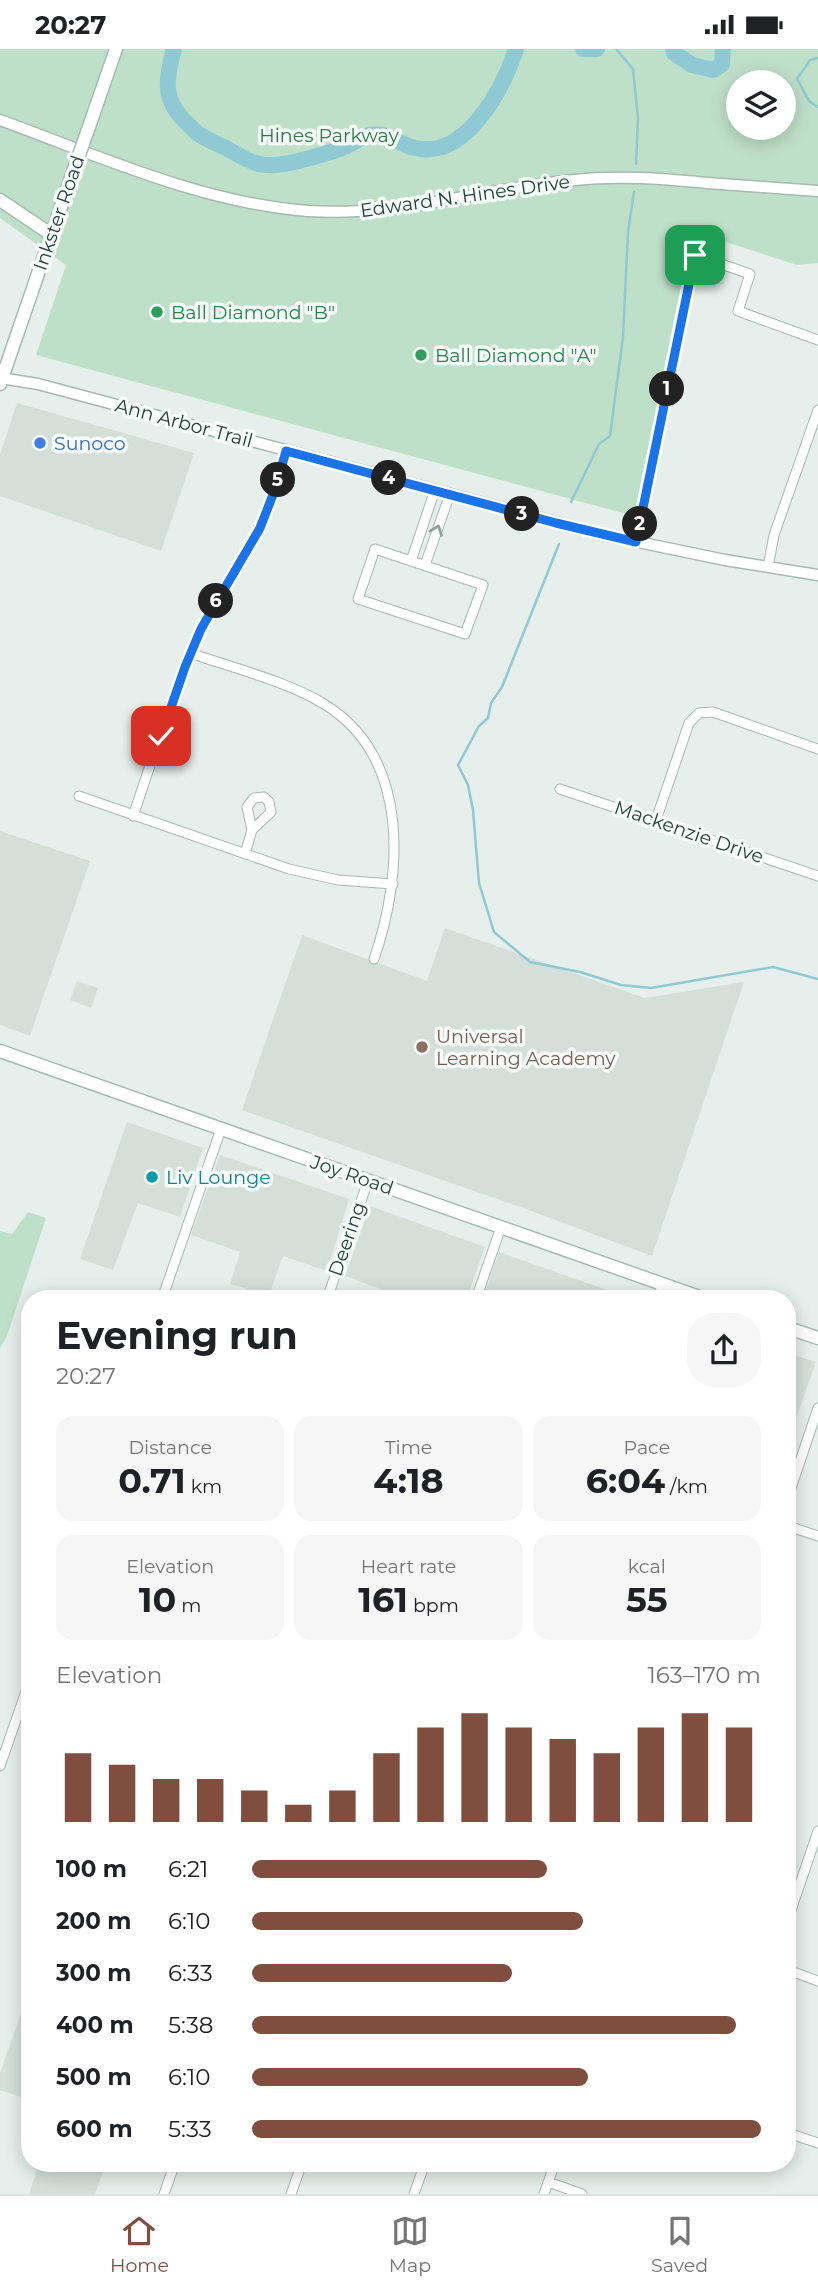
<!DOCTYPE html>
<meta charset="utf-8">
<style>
:root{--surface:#fff;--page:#f6f6f6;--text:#202124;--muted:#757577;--line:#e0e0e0;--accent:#7f4e3f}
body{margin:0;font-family:Montserrat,sans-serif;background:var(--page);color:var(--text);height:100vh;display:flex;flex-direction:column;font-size:26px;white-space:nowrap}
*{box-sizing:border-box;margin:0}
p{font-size:23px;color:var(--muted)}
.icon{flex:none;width:38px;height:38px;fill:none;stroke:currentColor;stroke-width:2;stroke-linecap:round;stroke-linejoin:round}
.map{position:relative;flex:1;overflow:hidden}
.drawer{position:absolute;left:21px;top:1241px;width:775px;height:882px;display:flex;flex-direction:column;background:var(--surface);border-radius:28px;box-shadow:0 4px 18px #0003}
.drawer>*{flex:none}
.buttons{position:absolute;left:726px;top:21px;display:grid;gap:14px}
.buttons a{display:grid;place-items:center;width:70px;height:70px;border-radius:50%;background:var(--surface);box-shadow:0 4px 18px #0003;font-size:35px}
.pin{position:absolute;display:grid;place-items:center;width:60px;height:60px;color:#fff;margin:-30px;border-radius:14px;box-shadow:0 4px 10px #0006}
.km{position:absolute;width:35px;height:35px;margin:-18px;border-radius:50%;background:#222;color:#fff;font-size:19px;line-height:35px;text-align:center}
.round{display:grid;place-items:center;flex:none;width:74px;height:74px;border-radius:28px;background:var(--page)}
.head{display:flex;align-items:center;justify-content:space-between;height:119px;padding:0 35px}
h1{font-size:38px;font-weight:700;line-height:52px}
.metrics{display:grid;grid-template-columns:repeat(3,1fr);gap:10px;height:119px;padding:7px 35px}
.metrics div{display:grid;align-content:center;border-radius:18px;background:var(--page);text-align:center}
.metrics b{font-size:35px;font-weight:700}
.metrics small{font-size:19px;font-weight:400}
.metrics p{font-size:19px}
.chart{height:196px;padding:14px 35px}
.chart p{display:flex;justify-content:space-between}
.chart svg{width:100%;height:126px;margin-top:7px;stroke:var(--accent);stroke-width:6}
ul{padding:0 35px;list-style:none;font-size:23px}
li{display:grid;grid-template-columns:112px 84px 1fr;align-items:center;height:52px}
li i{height:18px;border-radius:9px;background:var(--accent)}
.status{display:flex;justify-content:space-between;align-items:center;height:49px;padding:0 35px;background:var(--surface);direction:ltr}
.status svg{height:19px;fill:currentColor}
.tab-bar{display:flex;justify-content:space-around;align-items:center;height:98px;border-top:2px solid var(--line);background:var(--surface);font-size:19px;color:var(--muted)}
.tab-bar a{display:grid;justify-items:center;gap:4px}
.tab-bar .active{color:var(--accent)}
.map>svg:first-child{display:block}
.built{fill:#d4dfda}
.green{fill:#bfe0c8;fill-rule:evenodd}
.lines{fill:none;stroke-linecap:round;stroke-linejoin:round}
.stream{stroke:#8ec9d4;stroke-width:2.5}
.river{stroke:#8ec9d4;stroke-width:16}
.minor-casing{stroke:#a8b8b2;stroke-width:11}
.tertiary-casing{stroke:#a8b8b2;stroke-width:13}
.secondary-casing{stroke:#a4bbb3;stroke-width:15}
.minor{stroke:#fff;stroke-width:9}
.tertiary{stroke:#fff;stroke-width:10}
.secondary{stroke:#fff;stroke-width:12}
.secondary-bridge-casing{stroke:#a4bbb3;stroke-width:15;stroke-linecap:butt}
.secondary-bridge{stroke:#fff;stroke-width:12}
.oneway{stroke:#92a09c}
.route-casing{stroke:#fff;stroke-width:14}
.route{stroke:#1a73e8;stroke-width:9}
.leisure-dot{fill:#2e9e5b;stroke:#f7fbf9;stroke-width:2.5}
.shop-dot{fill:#3f7fe0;stroke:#f7fbf9;stroke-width:2.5}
.education-dot{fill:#8d6e63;stroke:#f7fbf9;stroke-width:2.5}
.culture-dot{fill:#0f9aa8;stroke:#f7fbf9;stroke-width:2.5}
.labels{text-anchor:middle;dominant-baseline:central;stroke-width:7;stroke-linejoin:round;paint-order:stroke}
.park-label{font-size:19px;fill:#2d7a4b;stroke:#f7fbf9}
.street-label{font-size:19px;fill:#24423a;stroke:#f7fbf9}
.leisure-label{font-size:19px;fill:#27864d;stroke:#f7fbf9;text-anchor:start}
.shop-label{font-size:19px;fill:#366cbe;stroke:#f7fbf9;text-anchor:start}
.education-label{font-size:19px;fill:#785e54;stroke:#f7fbf9;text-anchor:start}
.culture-label{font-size:19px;fill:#0d838f;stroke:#f7fbf9;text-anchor:start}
</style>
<div class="status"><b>20:27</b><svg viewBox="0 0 49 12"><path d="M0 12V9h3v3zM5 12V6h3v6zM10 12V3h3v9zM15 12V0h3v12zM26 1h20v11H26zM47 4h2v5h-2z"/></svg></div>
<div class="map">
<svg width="818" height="2145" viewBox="0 0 818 2145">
<rect width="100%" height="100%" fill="#e6efeb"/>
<path class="built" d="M17 354 194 404 161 502 0 447V406Z
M0 782 90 812 30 987 0 976Z
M445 879 645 949 744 933 652 1207 526 1160 242 1061 302 886 427 932Z
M77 932 98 939 91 959 70 951Z
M127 1073 203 1099 180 1168 138 1154 113 1221 80 1210Z
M220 1106 349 1150 327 1222 283 1207 269 1246 230 1235 240 1203 191 1186Z
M370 1157 485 1198 467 1249H405L345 1227Z
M499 1203 630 1249H483Z
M788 1304 816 1313 788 1392Z
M30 1939V2051L0 2041V2024Z
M39 2114H106L95 2145H29Z"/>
<path class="green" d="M0 0H818V214L797 216 692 182 634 467 36 306 66 216 0 169ZM738 33H784V79H738Z
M28 1163 46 1169 7 1287 0 1299V1182L12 1185Z"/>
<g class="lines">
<path class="stream" d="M616 0 633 20 638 69 636 115
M818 9 810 11 797 30 809 52 818 58
M571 453 599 395 610 387 623 288 628 183 634 143
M559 495 502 638 491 654 488 669 479 677 458 716 468 736 473 761 479 834 494 883 530 913 580 923 621 936 651 939 773 918 818 930"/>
<path class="river" d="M174 0C165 32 162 53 190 77 194 81 197 85 202 87 209 92 218 95 226 99 242 108 255 118 275 116 292 115 330 104 347 97 354 94 362 87 370 86 390 83 397 95 415 99 466 111 503 40 516 0
M583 0H597
M673 0 674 4 692 16 713 21 722 15 723 0"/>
<defs>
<path id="minor" d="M637 493 695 206 750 225 738 262 818 291
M375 500 483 536 465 585 358 550Z
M411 512 435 441
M425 516 450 445
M768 518 774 486 818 361
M190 604C230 618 289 633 324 655 411 708 403 826 374 910
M560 740 818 827
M79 747 289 820 338 831 393 835
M133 767C155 704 173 639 201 580 213 555 229 535 243 511 263 477 277 440 286 402
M656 771 689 674 699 664 713 663 818 700
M245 805 252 781 271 763 269 753 264 748 254 749 247 758 252 781
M162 1250 221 1080
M327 1250 368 1132
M476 1250 501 1178
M657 1250 663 1235
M788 1448 818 1359
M788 1477 818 1487
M0 1717 30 1631
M788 1870 818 1782
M788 1921 818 1932
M788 2084 818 2094
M548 2133 582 2145
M164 2145 175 2114
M291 2145 302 2114
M414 2145 425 2114
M544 2145 555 2114"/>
<path id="tertiary" d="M0 71C99 107 202 154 308 162 400 168 485 139 575 131 620 126 663 130 707 134 744 137 781 139 818 142
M0 329 38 335 604 486 725 511 818 526"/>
<path id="secondary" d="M91 72 116 0
M0 151 52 186
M0 335 72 126
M0 1002 705 1250
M788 1279 818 1289"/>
</defs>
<use href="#minor" class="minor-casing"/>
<use href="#tertiary" class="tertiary-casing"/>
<use href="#secondary" class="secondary-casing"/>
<use href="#minor" class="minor"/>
<use href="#tertiary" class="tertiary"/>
<use href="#secondary" class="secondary"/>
<defs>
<path id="secondary-bridge" d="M72 126 91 72"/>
</defs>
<use href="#secondary-bridge" class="secondary-bridge-casing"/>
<use href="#secondary-bridge" class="secondary-bridge"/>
</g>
<defs><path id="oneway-chevron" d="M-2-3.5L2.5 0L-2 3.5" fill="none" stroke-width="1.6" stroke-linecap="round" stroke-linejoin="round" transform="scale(1.75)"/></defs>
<use class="oneway" href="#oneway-chevron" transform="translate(437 481) rotate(-70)"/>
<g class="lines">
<defs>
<path id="route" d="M161 687 185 618 201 580 260 479 276 438 286 402 556 474 636 493 695 206"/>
</defs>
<use href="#route" class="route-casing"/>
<use href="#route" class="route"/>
</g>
<g class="leisure-dot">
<circle cx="157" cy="263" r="7"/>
<circle cx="421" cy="306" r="7"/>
</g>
<circle class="shop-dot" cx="40" cy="394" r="7"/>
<circle class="education-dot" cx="422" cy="998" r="7"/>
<circle class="culture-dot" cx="152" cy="1128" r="7"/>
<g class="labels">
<g class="park-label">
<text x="329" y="86">Hines Parkway</text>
</g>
<g class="street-label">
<text transform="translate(465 147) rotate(-8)">Edward N. Hines Drive</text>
<text transform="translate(59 164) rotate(-71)">Inkster Road</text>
<text transform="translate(184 374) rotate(15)">Ann Arbor Trail</text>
<text transform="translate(689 783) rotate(19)">Mackenzie Drive</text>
<text transform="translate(352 1126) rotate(19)">Joy Road</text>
<text transform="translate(347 1190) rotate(-71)">Deering</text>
</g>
<g class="leisure-label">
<text x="171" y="263">Ball Diamond "B"</text>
<text x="435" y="306">Ball Diamond "A"</text>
</g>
<g class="shop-label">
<text x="54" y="394">Sunoco</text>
</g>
<g class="education-label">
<text x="436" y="987">Universal<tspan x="436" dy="22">Learning Academy</tspan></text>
</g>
<g class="culture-label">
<text x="166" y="1128">Liv Lounge</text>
</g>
</g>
</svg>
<div class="buttons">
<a><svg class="icon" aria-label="layers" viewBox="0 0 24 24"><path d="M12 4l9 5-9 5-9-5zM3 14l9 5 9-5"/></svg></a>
</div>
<div class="pin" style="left:695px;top:206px;background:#1e9e55"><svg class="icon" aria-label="arrive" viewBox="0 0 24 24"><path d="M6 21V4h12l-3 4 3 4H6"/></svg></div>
<div class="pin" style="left:161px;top:687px;background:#d93025"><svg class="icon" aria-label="check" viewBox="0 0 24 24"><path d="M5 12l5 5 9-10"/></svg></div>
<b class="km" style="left:667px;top:340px">1</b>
<b class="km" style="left:640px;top:475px">2</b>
<b class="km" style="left:522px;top:465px">3</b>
<b class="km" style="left:389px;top:429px">4</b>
<b class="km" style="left:278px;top:431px">5</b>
<b class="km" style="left:216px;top:552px">6</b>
<section class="drawer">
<div class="head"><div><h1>Evening run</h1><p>20:27</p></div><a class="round"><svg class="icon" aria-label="share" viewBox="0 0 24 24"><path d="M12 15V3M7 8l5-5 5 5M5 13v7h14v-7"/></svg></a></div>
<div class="metrics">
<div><p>Distance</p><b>0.71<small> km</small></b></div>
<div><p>Time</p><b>4:18</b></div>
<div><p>Pace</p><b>6:04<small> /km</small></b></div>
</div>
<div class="metrics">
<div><p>Elevation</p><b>10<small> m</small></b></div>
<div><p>Heart rate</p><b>161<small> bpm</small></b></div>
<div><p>kcal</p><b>55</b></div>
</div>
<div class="chart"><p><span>Elevation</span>163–170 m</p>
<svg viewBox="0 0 160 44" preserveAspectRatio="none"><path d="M5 44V20M15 44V24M25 44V29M35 44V29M45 44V33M55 44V38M65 44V33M75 44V20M85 44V11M95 44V6M105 44V11M115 44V15M125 44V20M135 44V11M145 44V6M155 44V11"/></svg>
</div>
<ul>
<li><b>100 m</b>6:21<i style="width:58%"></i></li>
<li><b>200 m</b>6:10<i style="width:65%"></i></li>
<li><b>300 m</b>6:33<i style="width:51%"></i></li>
<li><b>400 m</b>5:38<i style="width:95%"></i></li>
<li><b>500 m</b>6:10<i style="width:66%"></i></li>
<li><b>600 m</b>5:33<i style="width:100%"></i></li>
</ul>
</section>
</div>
<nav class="tab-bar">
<a class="active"><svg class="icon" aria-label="home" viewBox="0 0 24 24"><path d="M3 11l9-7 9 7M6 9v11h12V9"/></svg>Home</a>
<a><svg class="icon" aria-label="map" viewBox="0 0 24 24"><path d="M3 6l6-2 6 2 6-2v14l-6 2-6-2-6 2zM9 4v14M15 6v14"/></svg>Map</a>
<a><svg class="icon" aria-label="saved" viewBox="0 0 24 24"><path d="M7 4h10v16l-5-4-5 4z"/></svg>Saved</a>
</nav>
